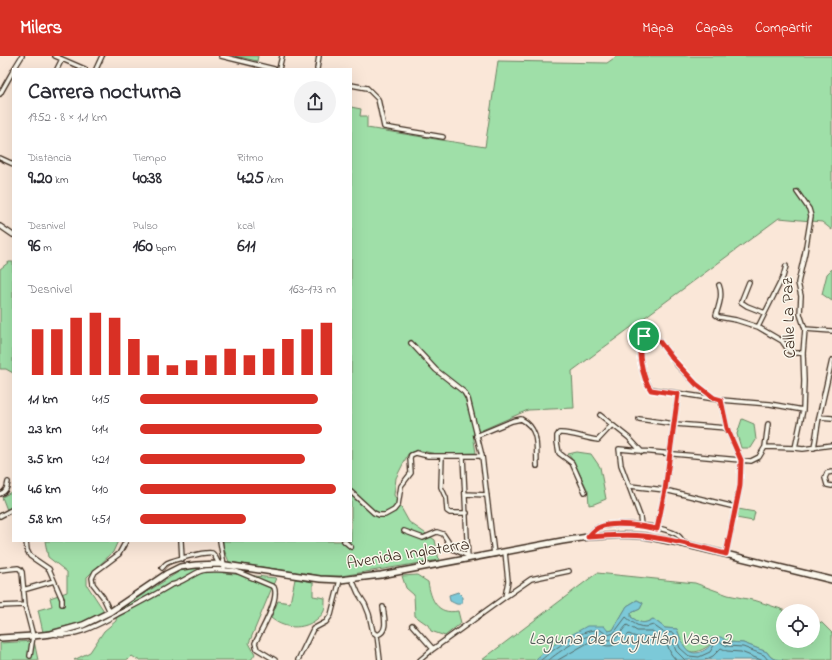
<!DOCTYPE html>
<html lang="es">
<meta charset="utf-8">
<style>
:root{--surface:#fff;--page:#f2f2f3;--text:#2b2b33;--muted:#7c7c81;--accent:#d93025}
body{margin:0;font-family:"Indie Flower",sans-serif;background:var(--page);color:var(--text);height:100vh;display:flex;flex-direction:column;font-size:15px;white-space:nowrap}
*{box-sizing:border-box;margin:0}
p{font-size:13px;color:var(--muted)}
.icon{flex:none;width:22px;height:22px;fill:none;stroke:currentColor;stroke-width:2;stroke-linecap:round;stroke-linejoin:round}
.map{position:relative;flex:1;overflow:hidden}
.sheet{position:absolute;left:12px;top:12px;width:340px;height:474px;display:flex;flex-direction:column;background:var(--surface);border-radius:0px;box-shadow:0 4px 16px #0002}
.sheet>*{flex:none}
.fabs{position:absolute;left:776px;top:548px;display:grid;gap:8px}
.fabs a{display:grid;place-items:center;width:44px;height:44px;border-radius:50%;background:var(--surface);box-shadow:0 4px 16px #0002;font-size:20px}
.pin{position:absolute;display:grid;place-items:center;width:34px;height:34px;color:#fff;margin:-17px;border:2px solid #fff;border-radius:50%;box-shadow:0 1px 4px #0007}
.round{display:grid;place-items:center;flex:none;width:42px;height:42px;border-radius:21px;background:var(--page)}
.overview{display:flex;align-items:center;justify-content:space-between;height:68px;padding:0 16px}
h1{font-size:22px;font-weight:700;line-height:30px}
.figures{display:grid;grid-template-columns:repeat(3,1fr);gap:6px;height:68px;padding:4px 16px}
.figures div{display:grid;align-content:center}
.figures b{font-size:17px;font-weight:700}
.figures small{font-size:11px;font-weight:400}
.figures p{font-size:11px}
.chart{height:112px;padding:8px 16px}
.chart p{display:flex;justify-content:space-between}
.chart svg{width:100%;height:72px;margin-top:4px;stroke:var(--accent);stroke-width:6}
ul{padding:0 16px;list-style:none;font-size:13px}
li{display:grid;grid-template-columns:64px 48px 1fr;align-items:center;height:30px}
li i{height:10px;border-radius:5px;background:var(--accent)}
header{display:flex;align-items:center;gap:24px;box-sizing:border-box;height:56px;padding:0 20px;background:var(--accent);color:#fff}
header strong{font-size:19px}
nav{display:flex;gap:22px;margin-inline-start:auto;font-size:14px}
.map>svg:first-child{display:block}
.green{fill:#9fdfa8;stroke:#6d8463}
.water{fill:#7bc9d8;stroke:#61898e}
.lines{fill:none;stroke-linecap:round;stroke-linejoin:round}
.shore{stroke:#556a68;stroke-width:1}
.street-casing{stroke:#3b2a1e;stroke-width:6}
.secondary-casing{stroke:#3b2a1e;stroke-width:8}
.street{stroke:#fbf7ec;stroke-width:3.5}
.secondary{stroke:#fbf7ec;stroke-width:5}
.route-casing{stroke:#fff;stroke-width:8}
.route{stroke:#d93025;stroke-width:5}
.labels{text-anchor:middle;dominant-baseline:central;stroke-width:3;stroke-linejoin:round;paint-order:stroke}
.street-label{font-size:17px;fill:#3b2a1e;stroke:#fbf7ec}
.water-label{font-size:18px;font-style:italic;fill:#4e5a56;stroke:#fbf7ec}
</style>
<header>
<strong>Milers</strong>
<nav><a>Mapa</a><a>Capas</a><a>Compartir</a></nav>
</header>
<div class="map">
<svg width="832" height="604" viewBox="0 0 832 604">
<rect width="100%" height="100%" fill="#fae7d8"/>
<filter id="ink" filterUnits="userSpaceOnUse"><feTurbulence type="fractalNoise" baseFrequency=".025" numOctaves="2"/><feDisplacementMap in="SourceGraphic" scale="8" xChannelSelector="R" yChannelSelector="G"/><feConvolveMatrix kernelMatrix="1 2 1 2 8 2 1 2 1" color-interpolation-filters="sRGB"/></filter>
<g filter="url(#ink)">
<path class="green" d="M235 0H258L257 5Z
M617 0H832V174L822 166 779 162 572 315 574 352 528 354 473 378 476 397 437 398 417 394 408 398 396 422 394 439 409 466 435 484 439 504 341 520H321L229 506 223 491V485H351V51L361 53 360 60H367V72L485 91 498 5 607 7Z
M9 206H13V317L6 313H0V213Z
M832 213V245L822 238 827 218Z
M742 363 754 368 756 384 751 392H741L737 378Z
M577 396 591 398 600 411 606 443 594 448 589 449 588 435 574 406 568 398Z
M13 435V451L7 454 2 441Z
M738 453 755 456 753 465 736 462Z
M45 485H118L113 496 87 521V529L104 555 83 566 43 576 38 554 52 550 50 542 67 536V516L48 501Z
M197 511H216L223 517 276 522 249 587 255 598 251 604H138L132 600 128 604H74L90 596 104 575 116 565 117 555 180 515Z
M597 517 695 527 728 539 757 545 787 555H783V585H813V564L822 567 832 577V604H775L770 600 767 596 743 587 728 586 720 581C711 588 694 604 684 591 681 586 679 578 677 573L665 572 653 563C643 569 640 567 631 561V557L640 553 643 547 637 544 627 550 613 574 550 591 535 604H482Z
M417 519 428 526C431 544 437 559 458 555L461 567 445 580 431 575 428 569 415 560 414 539 406 532 402 520Z
M295 523 313 526V540L325 542C325 546 325 551 324 555 322 560 317 563 313 566 299 574 283 572 271 562L278 545 290 547Z
M34 585 38 604H0V587Z"/>
<path class="water" d="M458 536 462 540V547C457 550 455 547 450 545L449 539Z
M637 544 643 547 640 553 631 557V561C640 567 643 569 653 563L665 572 677 573C679 578 681 586 685 591 692 602 706 596 712 587L711 582 721 581 728 586 743 587 767 596C771 604 776 603 783 604H535L550 591 587 570H604L608 575 613 574 627 550Z"/>
<g class="lines">
<path class="shore" d="M541 604C554 593 582 572 600 574 603 575 605 578 608 579L614 577 626 561C634 568 641 574 653 569L663 576 674 577 680 592 689 600 699 601 710 596 716 586 719 585 727 590 743 591 764 599 768 604
M549 604C557 597 588 575 599 579 602 580 604 583 608 584 621 583 619 577 627 569L637 575H652L661 581 671 582 676 595 685 604
M558 604 591 585C597 585 598 587 603 589 615 593 622 584 629 578 640 584 642 579 651 581 656 583 659 587 667 588L671 598 676 604
M705 604 713 600 721 592 727 595 741 596 761 604"/>
<defs>
<path id="street" d="M55 0 85 13
M221 0 274 13
M14 13 22 0
M57 13 62 3
M96 13 102 0
M279 13 282 0
M317 13 319 0
M351 29 367 32 378 43 384 71 443 81
M0 38 13 15
M0 102 13 108
M0 170 13 179
M749 226 741 246 747 250 765 257
M719 229C723 239 719 249 716 259L719 261 736 264 758 271 782 285 789 295 794 297H803
M758 271 783 221 786 210
M805 273 832 275
M411 287 436 314 464 336 468 343 482 400 494 498
M714 342 696 328 678 310 659 285 644 280C635 292 643 323 651 333L721 344 770 348 803 354
M721 344 727 372 741 404 740 430 726 498
M600 359 629 382 642 396
M819 361 832 362
M639 363 675 368 727 372
M476 380 512 365 521 363C540 373 536 391 537 410
M765 391 768 368
M795 392 803 354 804 325 803 297 805 273 800 258 801 240 798 227 805 196 811 160 809 153 797 136
M814 392 819 361 832 304
M442 400 441 431 446 442 447 455 450 457H467
M463 400 468 503
M832 416 827 417 825 422 827 429 832 430
M630 430 665 434 735 451
M351 436 374 457 379 459H385L394 454 398 449 401 430 411 417 410 402 411 399 416 397 428 400H482
M585 436 572 407 559 397 557 386V380L559 377C571 376 586 383 598 384L612 369
M0 438C6 436 7 432 8 426
M465 438 487 439
M0 460 13 453
M641 469 640 460 621 409 619 393 751 405 759 401 765 391 795 392 803 393 832 389
M657 473 665 434 678 338
M404 475 423 482 437 476 443 478 453 493 468 500
M588 481C592 476 596 471 603 470 621 466 656 469 674 477 679 479 682 483 684 488
M26 485 27 494 30 500 49 513 62 543V548
M181 485 182 503
M220 485 224 509V514L236 515 274 531C280 543 261 575 255 587L257 593 275 604
M344 485 351 491
M162 512C164 510 165 508 167 507 173 504 206 495 212 497 215 499 217 505 219 508
M0 514 18 512 20 513 22 516 25 549 33 580 30 600
M352 523 358 537 365 548 369 558 373 576 377 579 380 604
M23 534 54 525
M505 541 531 523 569 515
M0 550 25 549
M110 556 103 541 93 528 92 522 95 516 119 498 126 485
M412 569 433 593
M53 578C75 582 97 569 116 559 135 549 153 540 171 529 182 527 190 519 201 515 208 513 216 514 224 514
M377 579C389 576 384 560 383 551
M298 604 313 573 326 566 331 559 340 524
M420 604 433 593 505 541 508 525 505 496"/>
<path id="secondary" d="M0 582 33 580 51 578 83 569 110 556 166 518 180 511 196 509 219 508 320 523 340 524 381 519 562 485 588 481 623 479 645 480 684 488 832 524"/>
</defs>
<use href="#street" class="street-casing"/>
<use href="#secondary" class="secondary-casing"/>
<use href="#street" class="street"/>
<use href="#secondary" class="secondary"/>
</g>
</g>
<g class="lines" filter="url(#ink)">
<defs>
<path id="route" d="M644 280 659 285 672 302 696 328 714 342 721 344 727 372 741 404 740 430 726 498C699 491 671 483 644 480 625 478 607 480 588 481 592 477 594 473 600 471 613 465 644 470 657 473L665 434 678 338 651 334C643 323 635 292 644 280Z"/>
</defs>
<use href="#route" class="route-casing"/>
<use href="#route" class="route"/>
</g>
<g class="labels">
<g class="street-label">
<text transform="translate(789 262) rotate(-92)">Calle La Paz</text>
<text transform="translate(408 498) rotate(-9)">Avenida Inglaterra</text>
</g>
<g class="water-label">
<text x="630" y="584">Laguna de Cuyutlán Vaso 2</text>
</g>
</g>
</svg>
<div class="fabs">
<a><svg class="icon" aria-label="locate" viewBox="0 0 24 24"><circle cx="12" cy="12" r="6"/><path d="M12 2v4M12 18v4M2 12h4M18 12h4"/></svg></a>
</div>
<div class="pin" style="left:644px;top:280px;background:#1e9e55"><svg class="icon" aria-label="arrive" viewBox="0 0 24 24"><path d="M6 21V4h12l-3 4 3 4H6"/></svg></div>
<section class="sheet">
<div class="overview"><div><h1>Carrera nocturna</h1><p>19:52 · 8 × 1.1 km</p></div><a class="round"><svg class="icon" aria-label="share" viewBox="0 0 24 24"><path d="M12 15V3M7 8l5-5 5 5M5 13v7h14v-7"/></svg></a></div>
<div class="figures">
<div><p>Distancia</p><b>9.20<small> km</small></b></div>
<div><p>Tiempo</p><b>40:38</b></div>
<div><p>Ritmo</p><b>4:25<small> /km</small></b></div>
</div>
<div class="figures">
<div><p>Desnivel</p><b>96<small> m</small></b></div>
<div><p>Pulso</p><b>160<small> bpm</small></b></div>
<div><p>kcal</p><b>611</b></div>
</div>
<div class="chart"><p><span>Desnivel</span>163–173 m</p>
<svg viewBox="0 0 160 44" preserveAspectRatio="none"><path d="M5 44V16M15 44V16M25 44V9M35 44V6M45 44V9M55 44V22M65 44V32M75 44V38M85 44V35M95 44V32M105 44V28M115 44V32M125 44V28M135 44V22M145 44V16M155 44V12"/></svg>
</div>
<ul>
<li><b>1.1 km</b>4:15<i style="width:91%"></i></li>
<li><b>2.3 km</b>4:14<i style="width:93%"></i></li>
<li><b>3.5 km</b>4:21<i style="width:84%"></i></li>
<li><b>4.6 km</b>4:10<i style="width:100%"></i></li>
<li><b>5.8 km</b>4:51<i style="width:54%"></i></li>
</ul>
</section>
</div>
